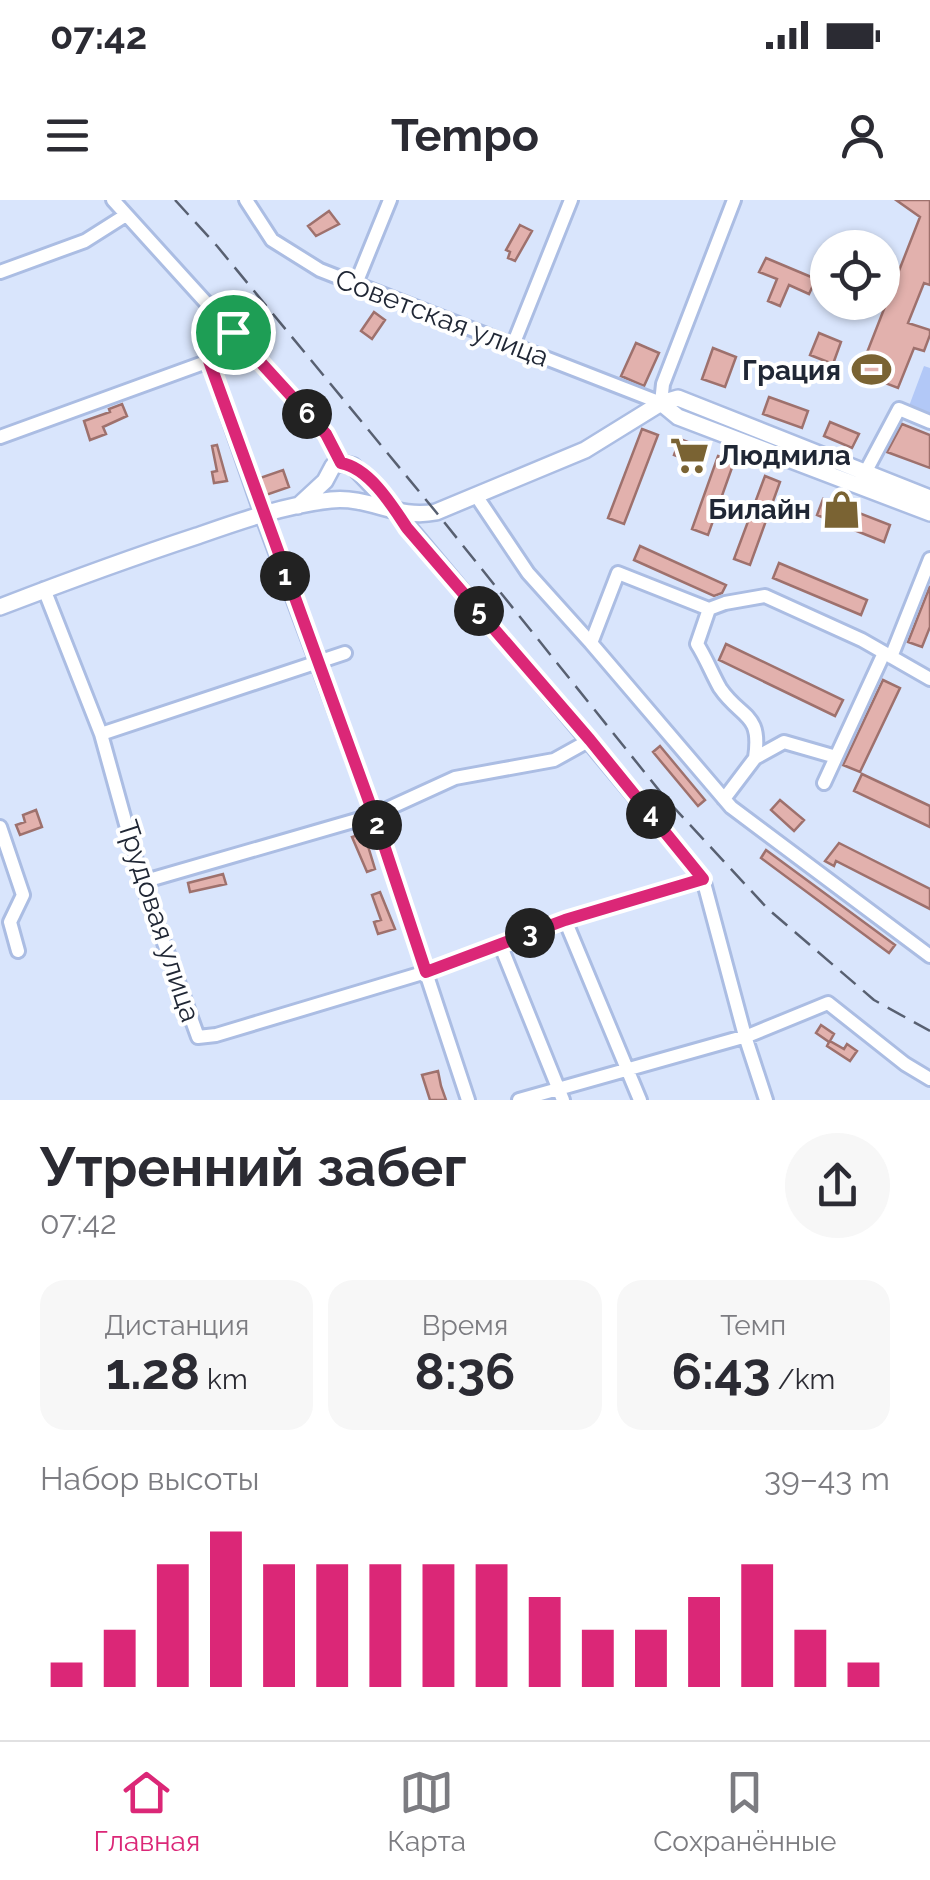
<!DOCTYPE html>
<html lang="ru">
<meta charset="utf-8">
<style>
:root{--surface:#fff;--page:#f7f7f7;--text:#2b2b33;--muted:#7c7c81;--line:#e1e1e2;--accent:#db2777}
body{margin:0;font-family:Raleway,sans-serif;background:var(--page);color:var(--text);height:100vh;display:flex;flex-direction:column;font-size:38px;white-space:nowrap}
*{box-sizing:border-box;margin:0}
p{font-size:32px;color:var(--muted)}
.icon{flex:none;width:55px;height:55px;fill:none;stroke:currentColor;stroke-width:2;stroke-linecap:round;stroke-linejoin:round}
.map{position:relative;height:900px;overflow:hidden}
.drawer{display:flex;flex-direction:column;background:var(--surface);flex:1}
.drawer>*{flex:none}
.tools{position:absolute;left:810px;top:30px;display:grid;gap:20px}
.tools a{display:grid;place-items:center;width:90px;height:90px;border-radius:50%;background:var(--surface);box-shadow:0 2px 8px #0004;font-size:50px}
.pin{position:absolute;display:grid;place-items:center;width:85px;height:85px;color:#fff;margin:-42px;border:5px solid #fff;border-radius:50%;box-shadow:0 2px 10px #0007}
.km{position:absolute;width:50px;height:50px;margin:-25px;border-radius:50%;background:#222;color:#fff;font-size:28px;line-height:50px;text-align:center}
.round{display:grid;place-items:center;flex:none;width:105px;height:105px;border-radius:52px;background:var(--page)}
.head{display:flex;align-items:center;justify-content:space-between;height:170px;padding:0 40px}
h1{font-size:55px;font-weight:700;line-height:75px}
.figures{display:grid;grid-template-columns:repeat(3,1fr);gap:15px;height:170px;padding:10px 40px}
.figures div{display:grid;align-content:center;border-radius:25px;background:var(--page);text-align:center}
.figures b{font-size:50px;font-weight:700}
.figures small{font-size:28px;font-weight:400}
.figures p{font-size:28px}
.chart{height:280px;padding:20px 40px}
.chart p{display:flex;justify-content:space-between}
.chart svg{width:100%;height:180px;margin-top:10px;stroke:var(--accent);stroke-width:6}
.status{display:flex;justify-content:space-between;align-items:center;height:70px;padding:0 50px;background:var(--surface);direction:ltr}
.status svg{height:28px;fill:currentColor}
header{display:flex;justify-content:space-between;align-items:center;height:130px;padding:0 40px;background:var(--surface);font-size:45px;font-weight:700}
.menu{display:flex;justify-content:space-around;align-items:center;height:140px;border-top:2px solid var(--line);background:var(--surface);font-size:28px;color:var(--muted)}
.menu a{display:grid;justify-items:center;gap:5px}
.menu .on{color:var(--accent)}
.map>svg:first-child{display:block}
.green{fill:#b2c8f7}
.building{fill:#e2b1ad;stroke:#9e716d;stroke-width:2.5}
.lines{fill:none;stroke-linecap:round;stroke-linejoin:round}
.minor-casing{stroke:#abbde3;stroke-width:18}
.major-casing{stroke:#abbde3;stroke-width:20}
.minor{stroke:#fff;stroke-width:12}
.major{stroke:#fff;stroke-width:15}
.rail{stroke:#586071;stroke-width:2.5;stroke-dasharray:20 10;stroke-linecap:butt}
.route-casing{stroke:#fff;stroke-width:20}
.route{stroke:#db2777;stroke-width:12}
.labels{text-anchor:middle;dominant-baseline:central;stroke-width:8;stroke-linejoin:round;paint-order:stroke}
.street-label{font-size:28px;fill:#202735;stroke:#fff}
.poi-label{font-size:28px;font-weight:bold;fill:#202735;stroke:#fff;text-anchor:end}
</style>
<div class="status"><b>07:42</b><svg viewBox="0 0 49 12"><path d="M0 12V9h3v3zM5 12V6h3v6zM10 12V3h3v9zM15 12V0h3v12zM26 1h20v11H26zM47 4h2v5h-2z"/></svg></div>
<header><svg class="icon" aria-label="menu" viewBox="0 0 24 24"><path d="M4 6h16M4 12h16M4 18h16"/></svg>Tempo<svg class="icon" aria-label="person" viewBox="0 0 24 24"><circle cx="12" cy="8" r="4"/><path d="M4 21q1-7 8-7t8 7"/></svg></header>
<div class="map">
<svg width="930" height="900" viewBox="0 0 930 900">
<rect width="100%" height="100%" fill="#d9e5fc"/>
<path class="green" d="M924 166 930 168V215L909 206Z"/>
<path class="building" d="M896 0H930V85L924 83 908 123 930 130V135L924 151 914 148 898 188 859 173 920 17Z
M329 11 339 24 316 36 308 26Z
M520 25 532 31 515 61 508 58 510 52 506 50Z
M766 58 816 79 809 94 789 85 780 106 768 101 777 79 759 72Z
M374 112 385 120 372 139 361 131Z
M819 133 841 142 833 164 810 155Z
M636 143 659 153 644 186 621 176Z
M713 148 736 157 725 187 702 179Z
M769 197 808 211 802 228 763 214Z
M122 204 127 216 103 227 106 234 90 240 84 221 110 212 109 209Z
M830 222 859 234 852 248 824 236Z
M902 224 930 235V268L887 252Z
M642 229 658 235 624 324 608 318Z
M680 239 703 248 693 268 686 265 688 260 674 255Z
M217 245 227 281 214 283 212 272 217 271 212 246Z
M718 256 734 262 708 335 692 329Z
M283 270 289 287 266 295 260 278Z
M765 276 780 282 750 365 734 359Z
M823 299 890 325 884 342 817 315Z
M640 346 726 385 722 393 714 396 634 360Z
M779 363 867 400 861 415 773 378Z
M930 386V427L922 447 908 442Z
M726 444 843 500 835 516 719 460Z
M883 480 900 488 860 572 843 565Z
M660 546 705 600 698 606 653 552Z
M862 574 930 606V627L854 591Z
M780 600 804 620 794 631 771 610Z
M36 610 42 627 20 635 16 625 25 622 23 615Z
M364 633 375 669 367 672 352 637Z
M839 643 930 689V709L836 661 834 666 825 661Z
M766 650 895 745 889 753 761 658Z
M223 674 226 684 190 692 188 683Z
M380 692 395 729 378 734 374 722 381 720 372 695Z
M821 825 834 834 830 841 844 849 847 844 857 851 850 861 827 846 829 842 816 833Z
M438 871 441 886 446 900H430L422 875Z"/>
<g class="lines">
<defs>
<path id="minor" d="M113 0 326 235 341 263
M246 0 272 40 320 70 661 203 663 184 734 0
M0 72 85 41 126 15
M355 86 390 0
M233 132 224 147 209 161 262 315 374 615 468 900
M513 145 571 0
M0 237 209 161
M866 271 899 209 930 222
M477 297 528 373 591 443
M398 313 703 679 745 836 766 900
M44 389 101 534 142 682 198 837 216 835 426 772 565 720 703 679
M709 409 697 444C706 458 712 474 720 488 741 519 762 512 755 558
M891 457 930 359
M930 479 862 440 765 396 725 403 709 409 618 373 591 443 731 607 930 756
M101 534 345 453
M824 583 884 453
M724 599 755 558 784 542 836 557
M0 627 23 695 10 722 18 751
M142 682 374 615 455 578 554 560 590 540
M565 720 640 900
M500 744 563 900
M519 900 750 835 828 803 905 864 930 879"/>
<path id="major" d="M661 203 678 217 930 313
M298 306 325 281 333 266 341 263 353 266 395 310
M0 407C65 382 130 358 197 336 240 321 285 305 331 300 371 296 397 320 436 312L585 250 661 203 678 198 930 298"/>
</defs>
<use href="#minor" class="minor-casing"/>
<use href="#major" class="major-casing"/>
<use href="#minor" class="minor"/>
<use href="#major" class="major"/>
<path class="rail" d="M175 0 217 46 436 312 666 599 768 709 874 800 930 831"/>
</g>
<g class="lines">
<defs>
<path id="route" d="M233 132 326 234 341 263C369 268 392 305 407 328L590 540 703 679 565 720 426 772 374 615 209 161Z"/>
</defs>
<use href="#route" class="route-casing"/>
<use href="#route" class="route"/>
</g>
<defs>
<symbol id="stadium-bare" viewBox="-9 -9 18 18"><path d="M0-5a6.5 5 0 1 0 0 10a6.5 5 0 1 0 0-10ZM-3.5-1.8h7v3.6h-7Z" fill="#7a6333" stroke="#fff" stroke-width="2.5" paint-order="stroke"/></symbol>
<symbol id="supermarket-bare" viewBox="-9 -9 18 18"><path d="M-6-5.5h2.5l.6 2H6L4.5 2H-2.5L-4.4-4H-6ZM-1.5 3.2a1.3 1.3 0 1 0 .1 0ZM3 3.2a1.3 1.3 0 1 0 .1 0Z" fill="#7a6333" stroke="#fff" stroke-width="2.5" paint-order="stroke"/></symbol>
<symbol id="shop-bare" viewBox="-9 -9 18 18"><path d="M-5-2.5h2.3a2.7 3.5 0 0 1 5.4 0H5L5.5 6h-11ZM-1.5-2.5h3a1.5 2.3 0 0 0-3 0Z" fill="#7a6333" stroke="#fff" stroke-width="2.5" paint-order="stroke"/></symbol>
</defs>
<g fill-rule="evenodd">
<use href="#stadium-bare" x="844" y="142" width="55" height="55"/>
<use href="#supermarket-bare" x="662" y="228" width="55" height="55"/>
<use href="#shop-bare" x="814" y="282" width="55" height="55"/>
</g>
<g class="labels">
<g class="street-label">
<text transform="translate(442 118) rotate(21)">Советская улица</text>
<text transform="translate(159 721) rotate(72)">Трудовая улица</text>
</g>
<g class="poi-label">
<text x="841" y="170">Грация</text>
<text x="719" y="255" text-anchor="start">Людмила</text>
<text x="811" y="309">Билайн</text>
</g>
</g>
</svg>
<div class="tools">
<a><svg class="icon" aria-label="locate" viewBox="0 0 24 24"><circle cx="12" cy="12" r="6"/><path d="M12 2v4M12 18v4M2 12h4M18 12h4"/></svg></a>
</div>
<div class="pin" style="left:233px;top:132px;background:#1e9e55"><svg class="icon" aria-label="arrive" viewBox="0 0 24 24"><path d="M6 21V4h12l-3 4 3 4H6"/></svg></div>
<b class="km" style="left:285px;top:376px">1</b>
<b class="km" style="left:377px;top:625px">2</b>
<b class="km" style="left:530px;top:733px">3</b>
<b class="km" style="left:651px;top:614px">4</b>
<b class="km" style="left:479px;top:411px">5</b>
<b class="km" style="left:307px;top:214px">6</b>
</div>
<section class="drawer">
<div class="head"><div><h1>Утренний забег</h1><p>07:42</p></div><a class="round"><svg class="icon" aria-label="share" viewBox="0 0 24 24"><path d="M12 15V3M7 8l5-5 5 5M5 13v7h14v-7"/></svg></a></div>
<div class="figures">
<div><p>Дистанция</p><b>1.28<small> km</small></b></div>
<div><p>Время</p><b>8:36</b></div>
<div><p>Темп</p><b>6:43<small> /km</small></b></div>
</div>
<div class="chart"><p><span>Набор высоты</span>39–43 m</p>
<svg viewBox="0 0 160 44" preserveAspectRatio="none"><path d="M5 44V38M15 44V30M25 44V14M35 44V6M45 44V14M55 44V14M65 44V14M75 44V14M85 44V14M95 44V22M105 44V30M115 44V30M125 44V22M135 44V14M145 44V30M155 44V38"/></svg>
</div>
</section>
<nav class="menu">
<a class="on"><svg class="icon" aria-label="home" viewBox="0 0 24 24"><path d="M3 11l9-7 9 7M6 9v11h12V9"/></svg>Главная</a>
<a><svg class="icon" aria-label="map" viewBox="0 0 24 24"><path d="M3 6l6-2 6 2 6-2v14l-6 2-6-2-6 2zM9 4v14M15 6v14"/></svg>Карта</a>
<a><svg class="icon" aria-label="saved" viewBox="0 0 24 24"><path d="M7 4h10v16l-5-4-5 4z"/></svg>Сохранённые</a>
</nav>
